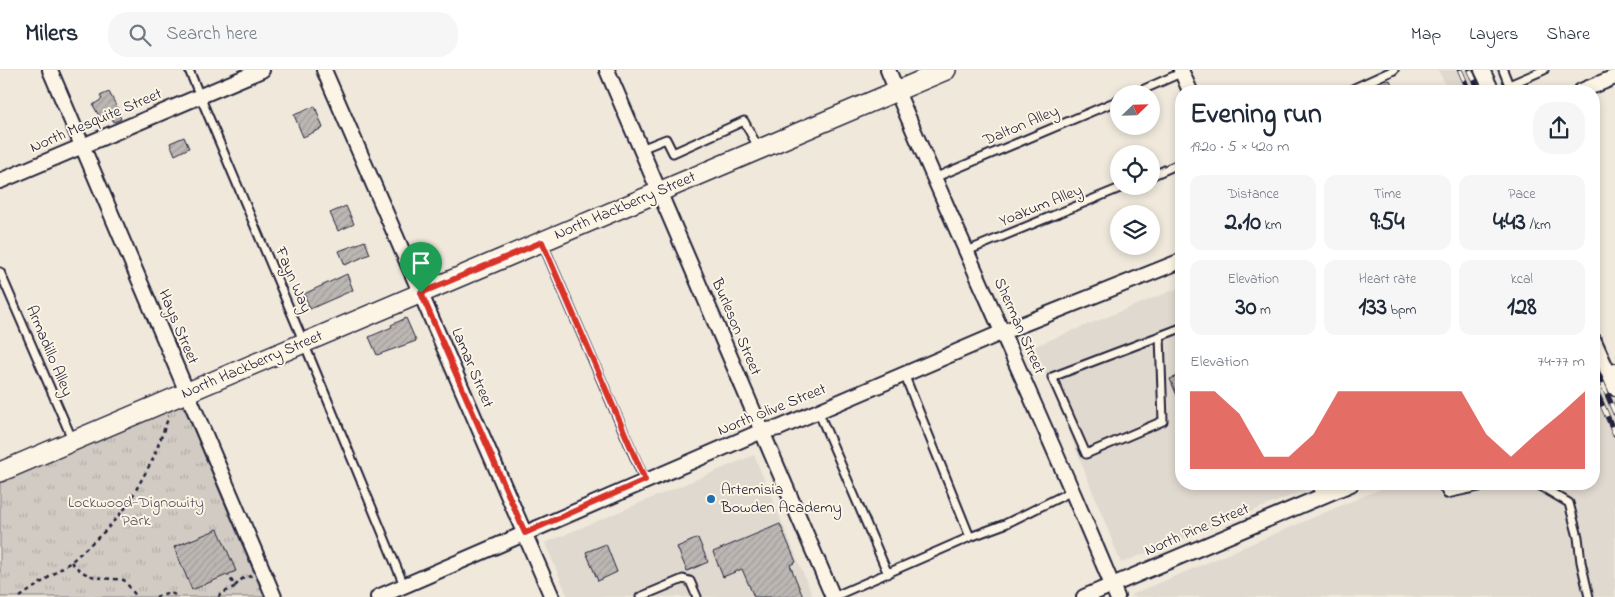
<!DOCTYPE html>
<meta charset="utf-8">
<style>
:root{--surface:#fff;--page:#f6f6f7;--text:#1f2937;--muted:#747a83;--line:#e0e1e3;--accent:#d93025}
body{margin:0;font-family:"Indie Flower",sans-serif;background:var(--page);color:var(--text);height:100vh;display:flex;flex-direction:column;font-size:19px;white-space:nowrap}
*{box-sizing:border-box;margin:0}
p{font-size:16px;color:var(--muted)}
.icon{flex:none;width:28px;height:28px;fill:none;stroke:currentColor;stroke-width:2;stroke-linecap:round;stroke-linejoin:round}
.map{position:relative;flex:1;overflow:hidden}
.panel{position:absolute;left:1175px;top:15px;width:425px;height:405px;display:flex;flex-direction:column;background:var(--surface);border-radius:20px;box-shadow:0 2px 8px #0003}
.panel>*{flex:none}
.needle{width:32px;rotate:67deg}
.buttons{position:absolute;left:1110px;top:15px;display:grid;gap:10px}
.buttons a{display:grid;place-items:center;width:50px;height:50px;border-radius:50%;background:var(--surface);box-shadow:0 2px 8px #0003;font-size:25px}
.pin{position:absolute;display:grid;place-items:center;width:42px;height:42px;color:#fff;margin:-51px -21px;border-radius:50% 50% 50% 0;rotate:-45deg;box-shadow:0 0 5px #0007}
.pin .icon{rotate:45deg}
.round{display:grid;place-items:center;flex:none;width:52px;height:52px;border-radius:20px;background:var(--page)}
.summary{display:flex;align-items:center;justify-content:space-between;height:85px;padding:0 15px}
h1{font-size:28px;font-weight:800;line-height:38px}
.stats{display:grid;grid-template-columns:repeat(3,1fr);gap:8px;height:85px;padding:5px 15px}
.stats div{display:grid;align-content:center;border-radius:12px;background:var(--page);text-align:center}
.stats b{font-size:25px;font-weight:800}
.stats small{font-size:14px;font-weight:400}
.stats p{font-size:14px}
.chart{height:140px;padding:10px 15px}
.chart p{display:flex;justify-content:space-between}
.chart svg{width:100%;height:90px;margin-top:5px;fill:var(--accent);opacity:.7}
header{display:flex;align-items:center;gap:30px;box-sizing:border-box;height:70px;padding:0 25px;background:var(--surface);border-bottom:1px solid var(--line)}
header strong{font-size:24px}
nav{display:flex;gap:28px;margin-inline-start:auto;font-size:18px}
.search{width:350px;height:45px;background:var(--page);display:flex;align-items:center;gap:12px;box-sizing:border-box;padding:0 18px;border-radius:20px;color:var(--muted);font-size:19px}
.map>svg:first-child{display:block}
.built{fill:#e0d9cf}
.park{fill:url(#park-tufts);stroke:#7a767f}
.building{fill:url(#building-hatch);stroke:#22223b}
.lines{fill:none;stroke-linecap:round;stroke-linejoin:round}
.service-casing{stroke:#22223b;stroke-width:11}
.minor-casing{stroke:#22223b;stroke-width:18}
.secondary-casing{stroke:#22223b;stroke-width:22}
.path{stroke:#22223b;stroke-width:2.5;stroke-dasharray:4 4;stroke-linecap:butt}
.service{stroke:#fcf5e5;stroke-width:7}
.minor{stroke:#fcf5e5;stroke-width:14}
.secondary{stroke:#fcf5e5;stroke-width:19}
.rail-casing{stroke:#22223b;stroke-width:5.5}
.rail{stroke:#fcf5e5;stroke-width:4;stroke-dasharray:11;stroke-linecap:butt}
.route-casing{stroke:#fff;stroke-width:10}
.route{stroke:#d93025;stroke-width:6}
.poi-dot{fill:#1f6fb2;stroke:#fcf5e5;stroke-width:2}
.labels{text-anchor:middle;dominant-baseline:central;stroke-width:4;stroke-linejoin:round;paint-order:stroke}
.street-label{font-size:16px;fill:#22223b;stroke:#fcf5e5}
.poi-label{font-size:16px;fill:#22223b;stroke:#fcf5e5;text-anchor:start}
.park-label{font-size:16px;fill:#575564;stroke:#fcf5e5}
</style>
<header>
<strong>Milers</strong>
<div class="search"><svg class="icon" aria-label="search" viewBox="0 0 24 24"><circle cx="10" cy="10" r="6"/><path d="M15 15l6 6"/></svg>Search here</div>
<nav><a>Map</a><a>Layers</a><a>Share</a></nav>
</header>
<div class="map">
<svg width="1615" height="527" viewBox="0 0 1615 527">
<defs>
<pattern id="park-tufts" width="24" height="20" patternUnits="userSpaceOnUse" patternTransform="scale(1.25)"><rect width="24" height="20" fill="#d1cbc3"/><path d="M3 7l-1-3M5 7V3M7 7l1-3M15 17l-1-3M17 17v-4M19 17l1-3" fill="none" stroke="#b3aea8"/></pattern>
<pattern id="building-hatch" width="6" height="6" patternUnits="userSpaceOnUse" patternTransform="scale(1.25)"><rect width="6" height="6" fill="#bcb7b3"/><path d="M-1 1l2-2M0 6l6-6M5 7l2-2" fill="none" stroke="#a19d9b"/></pattern>
</defs>
<rect width="100%" height="100%" fill="#efe8db"/>
<filter id="ink" filterUnits="userSpaceOnUse"><feTurbulence type="fractalNoise" baseFrequency=".02" numOctaves="2"/><feDisplacementMap in="SourceGraphic" scale="10" xChannelSelector="R" yChannelSelector="G"/><feConvolveMatrix kernelMatrix="1 2 1 2 8 2 1 2 1" color-interpolation-filters="sRGB"/></filter>
<g filter="url(#ink)">
<path class="built" d="M1438 0H1475L1484 21H1449Z
M1181 217V414H1321L1121 493 1035 276Z
M1612 320 1615 328V527H1132L1131 525 1392 414H1594V328Z
M754 385 813 527H568L545 473Z"/>
<path class="park" d="M177 334 182 336 186 342 264 527H0V408Z"/>
<path class="building" d="M1390 10 1395 21H1363Z
M109 22 118 39H117L121 49 114 52 109 43 99 46 93 35 102 29 100 26Z
M315 36 323 58 303 67 294 45Z
M184 67 189 78 175 85 170 73Z
M346 136 354 154 338 161 330 143Z
M365 171 370 184 345 195 339 181Z
M347 204 353 220 310 239 304 224Z
M406 248 416 271 377 285 369 267 392 257 391 255Z
M1181 305V335L1170 309Z
M780 454 796 492 790 495 803 527H754L742 499 723 507 713 482Z
M218 459 236 501 192 520 174 477Z
M698 468 708 492 687 501 677 477Z
M606 474 617 502 598 511 586 482Z"/>
<g class="lines">
<defs>
<path id="service" d="M189 0 304 273 404 515
M1503 0 1509 15 1544 0
M1348 21 1394 0
M1133 24 1183 2
M641 79 666 69 673 83 744 51 759 79
M1151 106 1181 93
M934 108 1119 30
M542 172 645 411
M967 181 1125 116
M0 202 73 371
M1160 266 1163 351 1086 384 1052 307 1181 258
M818 341 888 504
M1315 414 1321 427
M1442 414 1447 424 1493 414
M1537 414 1569 433 1578 467 1581 492 1589 527
M970 467 1005 454 1072 421
M640 527 683 509 690 511 697 527
M833 527 970 467 904 304"/>
<path id="minor" d="M50 0 274 527
M324 0 552 527
M607 0 833 527
M888 0C962 177 1044 350 1117 527
M1181 0 1190 21
M1482 0 1492 21
M1581 21 1615 7
M0 111 262 0
M1594 271 1615 318
M1594 310 1615 301
M378 527 762 361 779 358 1003 262 1181 191
M1084 527 1351 414"/>
<path id="secondary" d="M0 402 946 0"/>
</defs>
<use href="#service" class="service-casing"/>
<use href="#minor" class="minor-casing"/>
<use href="#secondary" class="secondary-casing"/>
<path class="path" d="M71 492C88 511 102 507 124 510L137 527
M235 516 242 509 253 505
M20 527 71 492 105 461 127 436 153 389 169 346
M156 527C163 524 171 520 177 527
M219 527 220 524 231 519 235 516 228 505"/>
<use href="#service" class="service"/>
<use href="#minor" class="minor"/>
<use href="#secondary" class="secondary"/>
<defs>
<path id="rail" d="M1460 0 1469 21
M1470 0 1479 21
M1594 293 1615 343
M1594 316 1615 364"/>
</defs>
<use href="#rail" class="rail-casing"/>
<use href="#rail" class="rail"/>
</g>
</g>
<g class="lines" filter="url(#ink)">
<defs>
<path id="route" d="M542 172 645 410 525 463 421 223Z"/>
</defs>
<use href="#route" class="route-casing"/>
<use href="#route" class="route"/>
</g>
<circle class="poi-dot" cx="711" cy="429" r="5"/>
<g class="labels">
<g class="street-label">
<text transform="translate(96 51) rotate(-23)">North Mesquite Street</text>
<text transform="translate(1021 56) rotate(-23)">Dalton Alley</text>
<text transform="translate(625 136) rotate(-23)">North Hackberry Street</text>
<text transform="translate(1041 136) rotate(-22)">Yoakum Alley</text>
<text transform="translate(293 210) rotate(67)">Fayn Way</text>
<text transform="translate(1019 256) rotate(66)">Sherman Street</text>
<text transform="translate(178 257) rotate(67)">Hays Street</text>
<text transform="translate(736 257) rotate(67)">Burleson Street</text>
<text transform="translate(49 281) rotate(67)">Armadillo Alley</text>
<text transform="translate(252 295) rotate(-23)">North Hackberry Street</text>
<text transform="translate(472 298) rotate(67)">Lamar Street</text>
<text transform="translate(772 340) rotate(-22)">North Olive Street</text>
<text transform="translate(1197 460) rotate(-23)">North Pine Street</text>
</g>
<g class="poi-label">
<text x="721" y="420">Artemisia<tspan x="721" dy="18">Bowden Academy</tspan></text>
</g>
<g class="park-label">
<text x="136" y="433">Lockwood-Dignowity<tspan x="136" dy="18">Park</tspan></text>
</g>
</g>
</svg>
<div class="buttons">
<a><svg class="needle" viewBox="-14 -14 28 28"><path d="M0-13l5 13h-10z" fill="#e53935"/><path d="M0 13l5-13h-10z" fill="#747a83"/></svg></a>
<a><svg class="icon" aria-label="locate" viewBox="0 0 24 24"><circle cx="12" cy="12" r="6"/><path d="M12 2v4M12 18v4M2 12h4M18 12h4"/></svg></a>
<a><svg class="icon" aria-label="layers" viewBox="0 0 24 24"><path d="M12 4l9 5-9 5-9-5zM3 14l9 5 9-5"/></svg></a>
</div>
<div class="pin" style="left:421px;top:223px;background:#1e9e55"><svg class="icon" aria-label="arrive" viewBox="0 0 24 24"><path d="M6 21V4h12l-3 4 3 4H6"/></svg></div>
<section class="panel">
<div class="summary"><div><h1>Evening run</h1><p>19:20 · 5 × 420 m</p></div><a class="round"><svg class="icon" aria-label="share" viewBox="0 0 24 24"><path d="M12 15V3M7 8l5-5 5 5M5 13v7h14v-7"/></svg></a></div>
<div class="stats">
<div><p>Distance</p><b>2.10<small> km</small></b></div>
<div><p>Time</p><b>9:54</b></div>
<div><p>Pace</p><b>4:43<small> /km</small></b></div>
</div>
<div class="stats">
<div><p>Elevation</p><b>30<small> m</small></b></div>
<div><p>Heart rate</p><b>133<small> bpm</small></b></div>
<div><p>kcal</p><b>128</b></div>
</div>
<div class="chart"><p><span>Elevation</span>74–77 m</p>
<svg viewBox="0 0 160 44" preserveAspectRatio="none"><path d="M0 44V6L10 6L20 17L30 38L40 38L50 27L60 6L70 6L80 6L90 6L100 6L110 6L120 27L130 38L140 27L150 17L160 6V44z"/></svg>
</div>
</section>
</div>
